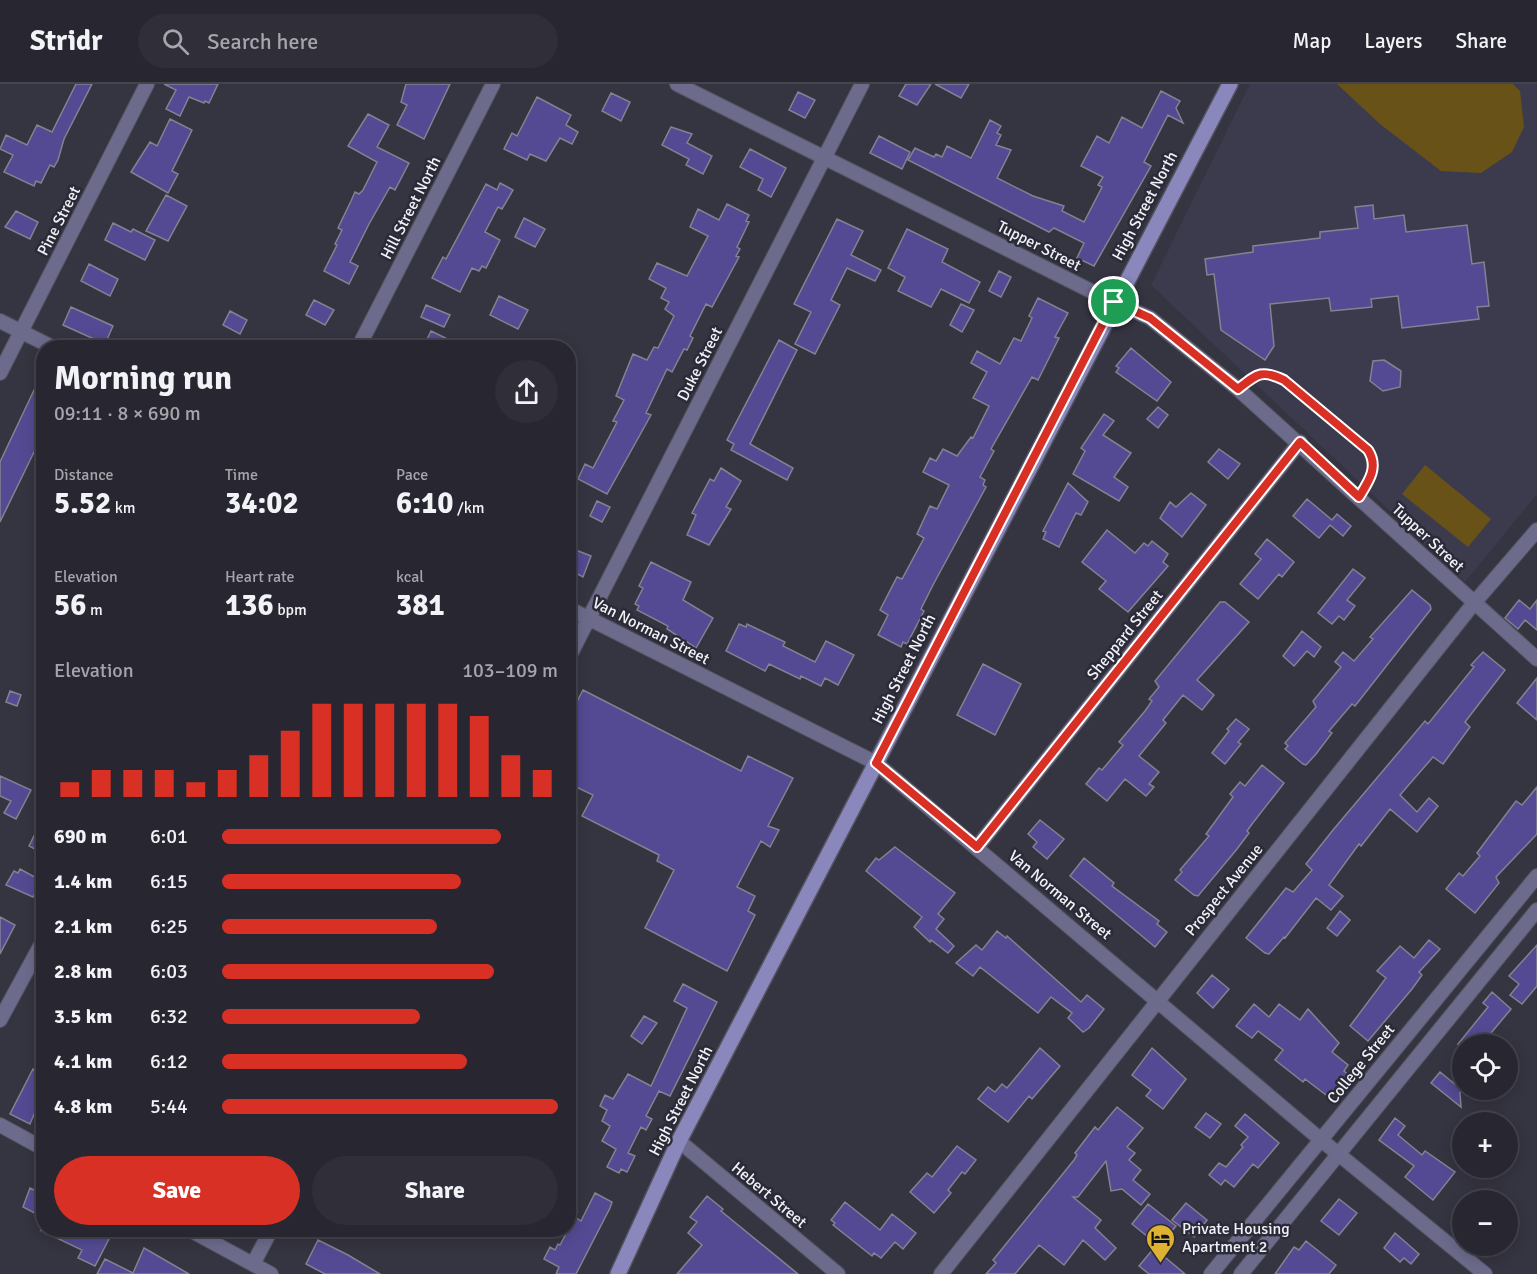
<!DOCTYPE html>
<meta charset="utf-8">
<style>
:root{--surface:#282731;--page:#302f39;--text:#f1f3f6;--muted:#a5a5ab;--line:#44444d;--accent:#d93025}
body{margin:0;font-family:Signika,sans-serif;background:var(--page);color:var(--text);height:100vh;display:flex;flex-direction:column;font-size:22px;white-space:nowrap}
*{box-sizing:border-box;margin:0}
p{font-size:20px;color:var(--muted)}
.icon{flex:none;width:33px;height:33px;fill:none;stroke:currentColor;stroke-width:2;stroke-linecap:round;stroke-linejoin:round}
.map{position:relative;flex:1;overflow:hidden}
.side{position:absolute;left:36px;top:256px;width:540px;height:897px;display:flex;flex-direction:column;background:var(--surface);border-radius:24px;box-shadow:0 3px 15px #0003,0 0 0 2px var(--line)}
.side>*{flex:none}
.tools{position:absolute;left:1452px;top:950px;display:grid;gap:12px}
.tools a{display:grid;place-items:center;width:66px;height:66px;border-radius:50%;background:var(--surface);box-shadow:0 3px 15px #0003,0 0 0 2px var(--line);font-size:30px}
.pin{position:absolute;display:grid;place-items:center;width:51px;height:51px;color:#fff;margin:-26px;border:3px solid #fff;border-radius:50%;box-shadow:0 2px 6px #0007}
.round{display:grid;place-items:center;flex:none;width:63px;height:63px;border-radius:32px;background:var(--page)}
.overview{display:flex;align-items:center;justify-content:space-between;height:102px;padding:0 18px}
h1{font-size:33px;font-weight:700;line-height:45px}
.stats{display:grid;grid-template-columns:repeat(3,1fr);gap:9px;height:102px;padding:6px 18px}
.stats div{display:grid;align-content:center}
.stats b{font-size:30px;font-weight:700}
.stats small{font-size:16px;font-weight:400}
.stats p{font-size:16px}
.chart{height:168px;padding:12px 18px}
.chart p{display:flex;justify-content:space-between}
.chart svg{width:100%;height:108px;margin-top:6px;stroke:var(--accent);stroke-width:6}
.action{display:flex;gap:12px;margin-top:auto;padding:12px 18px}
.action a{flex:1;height:69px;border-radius:36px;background:var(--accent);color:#fff;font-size:24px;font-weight:700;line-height:69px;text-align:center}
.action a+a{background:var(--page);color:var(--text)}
ul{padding:0 18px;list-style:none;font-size:20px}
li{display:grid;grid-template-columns:96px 72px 1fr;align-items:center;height:45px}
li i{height:15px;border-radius:8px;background:var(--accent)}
header{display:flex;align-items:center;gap:36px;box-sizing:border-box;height:84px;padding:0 30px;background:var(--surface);border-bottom:2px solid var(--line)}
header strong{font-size:28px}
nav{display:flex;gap:33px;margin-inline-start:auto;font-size:21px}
.search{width:420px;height:54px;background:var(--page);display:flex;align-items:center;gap:15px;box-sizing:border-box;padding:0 21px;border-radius:33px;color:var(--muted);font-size:22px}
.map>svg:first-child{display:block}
.built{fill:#3c3b4e}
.green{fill:#695217}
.building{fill:#534a93;stroke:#838291;stroke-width:1.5}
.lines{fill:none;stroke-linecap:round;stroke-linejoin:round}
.lane-casing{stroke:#53525e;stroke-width:10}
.street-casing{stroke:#53525e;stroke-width:16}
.secondary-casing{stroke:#53525e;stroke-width:18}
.lane{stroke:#6c6b8c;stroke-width:7}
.street{stroke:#6c6b8c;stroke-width:14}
.secondary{stroke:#8a87bd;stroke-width:15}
.route-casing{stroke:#fff;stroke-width:12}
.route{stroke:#d93025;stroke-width:8}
.labels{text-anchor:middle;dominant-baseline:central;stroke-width:5;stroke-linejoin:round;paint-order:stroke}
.street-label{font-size:16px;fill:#f1f1f9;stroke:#2b2a37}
.poi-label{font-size:16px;fill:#f1f1f9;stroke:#2b2a37;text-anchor:start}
</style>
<header>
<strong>Stridr</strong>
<div class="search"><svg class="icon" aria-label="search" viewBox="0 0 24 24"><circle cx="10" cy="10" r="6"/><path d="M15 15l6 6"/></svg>Search here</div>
<nav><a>Map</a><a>Layers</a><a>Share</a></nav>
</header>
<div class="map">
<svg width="1537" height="1190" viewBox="0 0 1537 1190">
<rect width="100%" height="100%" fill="#353441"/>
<path class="built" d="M1250 0H1537V410L1465 498 1151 201Z"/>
<path class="green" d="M1337 0H1513L1520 7 1524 43 1512 68 1481 89 1441 87 1380 40Z
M1425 381 1491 435 1468 463 1402 410Z"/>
<path class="building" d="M76 0H92L64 55 58 76 54 83 50 81 41 99 36 97 34 102 4 88 13 71 0 65 6 51 27 61 37 41 52 48Z
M164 0H218L209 19 205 17 204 19 189 13 180 32 166 25 176 6Z
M406 0H450L424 55 397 41 407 21 401 18Z
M906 0H931L917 21 899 12Z
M935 0H969L961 14Z
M1161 7 1180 17 1176 24 1183 39 1168 31 1144 78 1151 82 1094 182 1077 174 1084 159 1054 144 1049 148 908 76 915 64 934 73 936 70 942 73 947 62 971 74 990 36 1001 42 997 49 1001 51 996 61 1011 66 997 94 1033 112 1064 122 1062 127 1084 138 1102 103 1098 101 1103 93 1081 82 1097 52 1109 59 1122 33 1142 44Z
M798 8 815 16 805 34 789 26Z
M611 9 630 18 621 37 602 27Z
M537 13 571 31 566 41 578 48 572 60 560 54 546 77 530 70 527 76 504 65 512 49 517 52Z
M368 30 389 41 377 63 409 79 395 106 390 103 369 140 350 178 358 182 349 200 324 187 337 161 335 160 342 146 338 144 351 117 355 108 359 110 363 106 377 78 348 62Z
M170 35 192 46 172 87 178 90 168 109 131 88 150 58 157 62Z
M671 43 692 50 687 59 712 72 703 90 686 81 689 75 662 61Z
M879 52 910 68 902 85 870 69Z
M750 65 786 84 771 113 758 106 763 95 740 83Z
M500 99 513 106 502 125 498 123 485 148 500 156 486 184 482 182 479 187 472 184 460 208 432 194 443 173 446 175 486 100 497 106Z
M166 111 187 122 168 157 146 147Z
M727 120 749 131 746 137 749 138 737 163 740 165 736 172 739 173 712 223 706 220 690 252 693 254 687 266 684 265 672 288 667 285 646 329 651 331 607 410 578 395 585 380 593 384 617 338 613 337 624 316 616 312 633 270 647 276 654 263 658 264 674 232 665 225 669 218 661 214 666 204 649 195 657 179 687 192 708 152 690 143 698 125 719 136Z
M1373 121 1374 135 1404 131 1406 148 1467 141 1472 180 1484 178 1489 222 1477 223 1479 235 1402 244 1398 212 1371 215 1372 223 1331 227 1329 214 1270 220 1274 262 1265 276 1221 246 1214 190 1207 191 1205 175 1253 168V162L1320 154V148L1358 144 1355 123Z
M16 127 38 138 30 155 5 143Z
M524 134 545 145 535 163 515 153Z
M837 135 863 147 851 171 881 186 875 197 847 184 831 216 840 221 815 270 795 260 811 228 794 220Z
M113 139 131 148 133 145 155 156 145 176 105 156Z
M907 145 948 165 942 178 980 198 969 219 941 205 931 223 898 207 905 193 888 184Z
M89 180 118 195 110 212 81 197Z
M999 187 1011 193 1001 213 989 207Z
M499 212 528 226 518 245 490 231Z
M1038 214 1068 229 1055 253 1059 254 1038 296 1032 293 991 365 994 367 980 393 985 396 983 401 986 403 933 501 921 525 924 527 907 560 903 558 901 563 878 551 888 531 880 526 897 493 902 495 924 454 917 450 930 422 937 425 949 401 923 388 930 374 936 377 943 365 957 372 971 353 973 354 989 322 973 314 987 288 971 279 977 267 1000 280 1014 254 1021 257 1032 234 1029 232Z
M314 216 334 226 325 241 306 231Z
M961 220 974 226 962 248 950 241Z
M426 221 450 231 444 243 421 233Z
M71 223 113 242 105 260 63 241Z
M230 227 247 236 240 250 223 241Z
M431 247 466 264H423Z
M779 256 797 266 750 360 793 384 787 396 731 366 734 360 727 356Z
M1131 264 1171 298 1157 317 1116 288 1119 284 1116 282Z
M1384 276 1401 287 1400 303 1383 307 1370 297 1373 277Z
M44 285V365L36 364 0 438V378Z
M1158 323 1168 331 1158 344 1147 335Z
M1104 330 1114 337 1103 351 1131 369 1114 393 1128 403 1119 417 1073 390 1085 367 1081 364Z
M1219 365 1240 380 1228 395 1208 378Z
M721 384 741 397 726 423 731 425 709 461 687 451 696 431 692 429 710 395 714 397Z
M1068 399 1088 418 1081 431 1076 429 1059 463 1043 455 1046 448 1043 447Z
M1191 409 1206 421 1182 453 1160 434 1170 418 1176 423Z
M1307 415 1332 436 1337 430 1351 442 1343 452 1330 441 1319 454 1293 432Z
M597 417 610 423 602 438 590 432Z
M1107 446 1135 469 1144 459 1148 462 1152 457 1168 470 1163 478 1168 482 1128 528 1099 505 1106 497 1082 478Z
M1267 455 1294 478 1282 493 1279 490 1258 515 1240 500 1261 475 1255 470Z
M568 463 591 472 583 493 568 485Z
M651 478 691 498 683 516 713 534 696 564 667 545 668 542 637 526 639 522 635 520 643 504 639 502Z
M1353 485 1365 494 1347 516 1355 522 1344 536 1339 532 1332 540 1318 529Z
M1412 506 1430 521 1431 525 1355 622 1352 620 1329 647 1332 649 1316 670 1306 681 1303 680 1285 665 1288 662 1285 659 1316 623 1313 617 1341 583 1335 578 1343 568 1354 577 1373 555 1370 553Z
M1519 516 1530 525 1537 516V546L1525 536 1518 545 1505 534Z
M1220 518H1225L1249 538 1197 596 1214 611 1202 626 1183 611 1163 636 1166 639 1139 672 1159 688 1149 700 1154 703 1146 712 1125 695 1107 717 1086 700 1099 684 1102 686 1123 661 1119 658 1145 627 1152 617 1149 615 1159 603 1155 597Z
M739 540 746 543 747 540 785 558 783 562 815 578 826 557 854 571 838 601 825 594 821 602 801 592 800 595 769 580 765 587 726 567Z
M1302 547 1321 563 1314 573 1307 567 1294 582 1283 572Z
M1483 568 1505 586 1465 638 1470 643 1443 680 1433 673 1400 711 1417 728 1429 714 1438 722 1417 748 1390 725 1361 762 1359 760 1329 801 1343 812 1331 826 1316 814 1285 854 1284 853 1269 870 1265 869 1246 854 1286 804 1293 808 1312 786 1306 780 1333 746 1425 637 1428 640 1474 583 1471 581Z
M983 580 1021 600 995 651 957 631Z
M1537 594V636L1517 619Z
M583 606 741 687 748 672 793 694 768 742 779 746 770 763 761 757 737 803 755 812 748 827 755 831 727 887 645 844 674 786 657 777 659 771 582 732 593 711 568 699V635Z
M10 607 21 611 17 622 6 618Z
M1236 635 1249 645 1238 658 1241 660 1225 680 1212 669 1229 647 1227 645Z
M1262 681 1284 699 1252 740 1247 747 1249 749 1237 765 1198 812 1194 811 1175 796 1182 788 1180 786 1209 752 1206 750 1233 713 1230 710 1240 698 1245 702Z
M0 692 31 706 16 735 4 729 11 717 0 712Z
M1537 703V750L1496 793 1499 799 1475 829 1446 805 1459 789 1463 792 1480 772 1477 769 1516 717 1522 721Z
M44 732V770L29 762Z
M1040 736 1064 755 1047 775 1033 763 1037 758 1028 750Z
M895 763 955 809 938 830 944 835 936 845 954 862 948 869 931 856 930 858 914 843 922 833 866 787 876 774 879 776Z
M1084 774 1114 799 1112 802 1159 837 1157 840 1167 848 1155 863 1070 792Z
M20 785 42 797 33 813 6 801 14 787 18 789Z
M1340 827 1350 836 1337 852 1327 844Z
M0 833 15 841 0 870Z
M997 847 1006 854 1007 852 1081 918 1087 911 1104 925 1089 944 1083 948 1068 934 1072 929 1051 913 1038 929 980 883 973 892 956 879 976 861 982 866Z
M1429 856 1440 865 1419 888 1422 891 1412 905 1368 957 1350 942 1386 894 1377 887 1400 862 1414 874Z
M1537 861V902L1522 920 1510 911 1519 900 1509 892Z
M1212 891 1229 905 1213 924 1197 909Z
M683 900 717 918 670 1012 659 1007 646 1032 652 1035 646 1046 641 1043 628 1069 635 1072 627 1088 621 1085 619 1089 607 1083 616 1065 602 1057 610 1042 602 1037 607 1026 600 1022 605 1011 613 1015 628 990 651 1002 687 924 674 917Z
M1492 908 1511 925 1491 949 1505 960H1458L1488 923 1483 919Z
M1254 920 1269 933 1279 920 1300 936 1308 925 1339 959 1332 968 1348 981 1344 987 1350 992 1333 1013 1330 1014 1305 995 1303 998 1275 976 1283 966 1258 947 1252 954 1236 942Z
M644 932 657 939 642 960 631 952Z
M1040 964 1060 982 1032 1015 1029 1012 1008 1038 978 1015 988 1003 995 1008 1002 1000 1007 1004Z
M1152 964 1186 995 1163 1025 1146 1012 1151 1006 1132 991Z
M33 985 44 990V1006L30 1040 10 1030Z
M1440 988 1462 1006 1460 1009 1461 1023 1431 999Z
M1117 1023 1143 1044 1127 1063 1135 1069 1129 1076 1141 1086 1133 1096 1150 1110 1141 1121 1122 1105 1111 1107 1106 1077 1078 1113H1073L1101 1136 1095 1144 1116 1164 1105 1176 1083 1156 1064 1181 1039 1161 1015 1190H986L996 1179 993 1176 1074 1076 1077 1071 1075 1069 1095 1043 1098 1046Z
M1206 1029 1221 1040 1210 1054 1195 1043Z
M1245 1030 1279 1059 1258 1084 1253 1080 1234 1103 1225 1096 1221 1101 1209 1091 1219 1079 1226 1083 1243 1063 1241 1061 1248 1053 1235 1042Z
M1395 1034 1405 1042 1398 1051 1422 1071 1425 1067 1455 1088 1433 1116 1405 1093 1414 1082 1379 1056Z
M957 1062 976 1076 965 1090 962 1088 948 1106 951 1109 934 1129 910 1108 927 1089 932 1093Z
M30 1104 44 1111V1134L23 1123Z
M595 1109 612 1118 610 1124 576 1190H556L559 1183 544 1175 550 1163 555 1166 558 1160 560 1161 575 1133 581 1137Z
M707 1112 723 1125 721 1127 798 1190H677L702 1161 688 1149 697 1138 690 1133Z
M1339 1115 1357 1129 1339 1151 1321 1137Z
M845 1118 880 1146 892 1130 916 1149 903 1165 895 1158 881 1174 874 1169 872 1172 833 1141 835 1139 831 1136Z
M1186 1119 1207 1136 1194 1153 1172 1136Z
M1148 1120 1176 1142 1159 1162 1132 1140Z
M40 1146H101L111 1151 95 1182 78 1174 82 1166Z
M1395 1149 1419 1170 1411 1180 1404 1174 1400 1178 1384 1164Z
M318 1156 348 1171 380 1190H325L306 1180Z
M1306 1157 1336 1181 1329 1190H1275L1294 1163 1299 1166Z
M144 1164 189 1190H97L105 1175 133 1189Z
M1154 1164 1185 1190H1149L1139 1182Z"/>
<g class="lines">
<defs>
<path id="lane" d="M1238 305C1257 290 1261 285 1284 295L1368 366C1379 383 1369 397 1359 413"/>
<path id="street" d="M677 0 1099 211 1150 234 1238 305 1537 575
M0 237 54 264
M358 264 493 0
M0 289 147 0
M568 524 876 679 1320 1055 1485 1190
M568 575 862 0
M977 763 1300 358
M0 936 44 855
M0 1041 44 1065
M679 1057 838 1190
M190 1146 271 1190
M253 1180 271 1146
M941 1190 1474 519 1537 446
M1211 1190 1537 792
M1241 1190 1537 826"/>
<path id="secondary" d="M618 1190 679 1057 1230 0"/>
</defs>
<use href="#lane" class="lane-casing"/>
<use href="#street" class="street-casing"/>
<use href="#secondary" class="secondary-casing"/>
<use href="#lane" class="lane"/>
<use href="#street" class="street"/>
<use href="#secondary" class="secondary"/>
</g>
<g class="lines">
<defs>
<path id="route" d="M1114 218 1150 234 1238 305C1257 290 1261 285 1284 296L1368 366C1379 383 1369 397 1359 413L1300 358 977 763 876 679Z"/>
</defs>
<use href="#route" class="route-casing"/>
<use href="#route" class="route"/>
</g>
<defs>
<symbol id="hotel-pin" viewBox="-11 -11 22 30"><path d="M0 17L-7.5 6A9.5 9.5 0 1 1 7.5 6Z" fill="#deb133" stroke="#2b2a37"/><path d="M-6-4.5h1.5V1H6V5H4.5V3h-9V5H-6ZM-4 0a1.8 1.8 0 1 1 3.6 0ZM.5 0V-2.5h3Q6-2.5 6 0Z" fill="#111"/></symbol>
</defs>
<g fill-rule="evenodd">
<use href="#hotel-pin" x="1144" y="1138" width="33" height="45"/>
</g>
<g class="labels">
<g class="street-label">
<text transform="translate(1145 122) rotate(-62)">High Street North</text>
<text transform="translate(411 124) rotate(-63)">Hill Street North</text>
<text transform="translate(59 137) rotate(-63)">Pine Street</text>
<text transform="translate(1039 162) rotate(27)">Tupper Street</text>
<text transform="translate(700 280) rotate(-63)">Duke Street</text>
<text transform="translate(1428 454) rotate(43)">Tupper Street</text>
<text transform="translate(651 547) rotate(27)">Van Norman Street</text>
<text transform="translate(1125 551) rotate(-51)">Sheppard Street</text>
<text transform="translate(904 585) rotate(-63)">High Street North</text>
<text transform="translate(1224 806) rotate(-51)">Prospect Avenue</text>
<text transform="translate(1060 811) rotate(40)">Van Norman Street</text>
<text transform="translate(1361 980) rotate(-51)">College Street</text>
<text transform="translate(681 1017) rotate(-63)">High Street North</text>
<text transform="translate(769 1111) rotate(40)">Hebert Street</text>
</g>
<g class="poi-label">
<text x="1182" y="1145">Private Housing<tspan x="1182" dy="18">Apartment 2</tspan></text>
</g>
</g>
</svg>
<div class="tools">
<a><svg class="icon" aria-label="locate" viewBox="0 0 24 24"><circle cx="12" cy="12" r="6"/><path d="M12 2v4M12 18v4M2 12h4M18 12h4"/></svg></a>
<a>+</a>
<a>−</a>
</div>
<div class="pin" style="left:1114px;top:218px;background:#1e9e55"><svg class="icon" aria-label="arrive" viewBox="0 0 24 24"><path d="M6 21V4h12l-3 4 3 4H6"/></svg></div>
<section class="side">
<div class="overview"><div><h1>Morning run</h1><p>09:11 · 8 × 690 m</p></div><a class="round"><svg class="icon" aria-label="share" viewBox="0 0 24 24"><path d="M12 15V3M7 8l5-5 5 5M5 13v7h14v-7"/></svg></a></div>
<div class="stats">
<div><p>Distance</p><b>5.52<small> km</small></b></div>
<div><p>Time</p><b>34:02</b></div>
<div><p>Pace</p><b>6:10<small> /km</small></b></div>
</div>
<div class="stats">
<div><p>Elevation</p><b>56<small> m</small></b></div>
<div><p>Heart rate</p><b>136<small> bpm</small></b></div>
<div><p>kcal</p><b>381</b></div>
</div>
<div class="chart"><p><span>Elevation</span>103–109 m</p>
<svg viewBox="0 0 160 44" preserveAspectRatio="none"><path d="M5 44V38M15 44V33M25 44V33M35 44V33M45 44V38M55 44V33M65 44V27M75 44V17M85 44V6M95 44V6M105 44V6M115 44V6M125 44V6M135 44V11M145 44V27M155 44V33"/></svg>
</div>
<ul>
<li><b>690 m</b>6:01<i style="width:83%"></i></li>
<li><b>1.4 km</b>6:15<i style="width:71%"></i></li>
<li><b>2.1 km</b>6:25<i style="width:64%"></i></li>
<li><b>2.8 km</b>6:03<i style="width:81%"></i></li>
<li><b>3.5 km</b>6:32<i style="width:59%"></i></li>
<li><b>4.1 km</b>6:12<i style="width:73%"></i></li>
<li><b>4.8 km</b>5:44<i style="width:100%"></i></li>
</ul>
<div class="action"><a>Save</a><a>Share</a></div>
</section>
</div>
